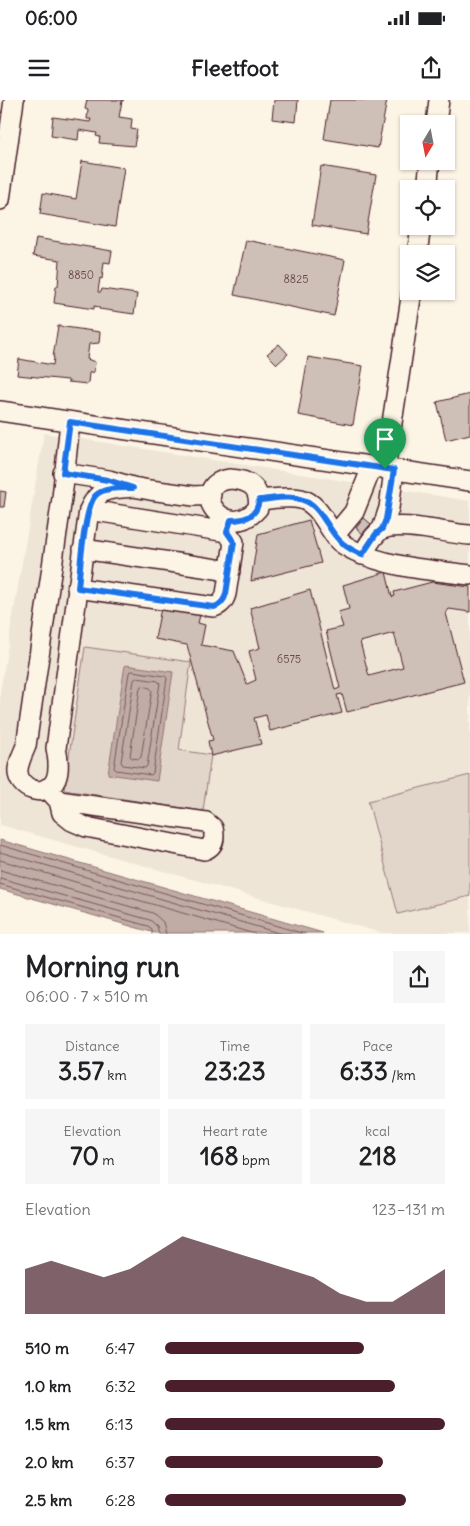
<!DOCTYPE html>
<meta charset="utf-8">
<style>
:root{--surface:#fff;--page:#f6f6f6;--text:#202124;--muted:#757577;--accent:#4a1f2b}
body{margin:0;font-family:Delius,sans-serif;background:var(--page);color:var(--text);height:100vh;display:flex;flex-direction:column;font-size:19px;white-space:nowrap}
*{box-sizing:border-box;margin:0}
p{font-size:16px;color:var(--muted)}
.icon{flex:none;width:28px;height:28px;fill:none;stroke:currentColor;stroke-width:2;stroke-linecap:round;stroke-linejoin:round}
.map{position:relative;height:834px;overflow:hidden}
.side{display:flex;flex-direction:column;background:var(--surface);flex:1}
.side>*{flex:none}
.needle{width:32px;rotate:190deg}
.buttons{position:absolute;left:400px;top:15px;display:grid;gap:10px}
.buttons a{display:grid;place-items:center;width:55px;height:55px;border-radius:0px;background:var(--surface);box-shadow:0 1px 4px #0004;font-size:25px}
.pin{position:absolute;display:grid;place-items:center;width:42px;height:42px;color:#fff;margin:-51px -21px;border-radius:50% 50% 50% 0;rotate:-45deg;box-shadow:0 0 5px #0007}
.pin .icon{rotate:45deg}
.round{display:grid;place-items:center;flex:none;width:52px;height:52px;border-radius:0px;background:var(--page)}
.headline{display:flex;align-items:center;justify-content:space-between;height:85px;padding:0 25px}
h1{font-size:28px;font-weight:800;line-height:38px}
.figures{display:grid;grid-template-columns:repeat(3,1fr);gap:8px;height:85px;padding:5px 25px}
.figures div{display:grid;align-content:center;border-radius:0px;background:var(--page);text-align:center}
.figures b{font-size:25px;font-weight:800}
.figures small{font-size:14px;font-weight:400}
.figures p{font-size:14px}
.chart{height:140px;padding:10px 25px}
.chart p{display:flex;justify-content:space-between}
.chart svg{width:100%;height:90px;margin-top:5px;fill:var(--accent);opacity:.7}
ul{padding:0 25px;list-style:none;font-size:16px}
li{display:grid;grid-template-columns:80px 60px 1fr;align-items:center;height:38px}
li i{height:12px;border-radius:6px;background:var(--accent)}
.status{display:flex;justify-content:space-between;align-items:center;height:35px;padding:0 25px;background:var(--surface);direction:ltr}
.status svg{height:14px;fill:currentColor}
header{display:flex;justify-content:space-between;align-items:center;height:65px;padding:0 25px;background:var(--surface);font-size:22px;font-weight:800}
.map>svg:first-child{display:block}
.built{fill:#eee5d7}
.green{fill:#e2d5ca;stroke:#967a7a}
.water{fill:#c0aca5;stroke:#917474}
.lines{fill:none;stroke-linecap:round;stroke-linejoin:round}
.shore{stroke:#79575c;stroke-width:1}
.building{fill:#cfc0b7;stroke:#4a1f2b;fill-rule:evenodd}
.minor-casing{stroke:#4a1f2b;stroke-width:22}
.minor{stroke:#fcf5e5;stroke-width:19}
.route-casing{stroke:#fff;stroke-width:10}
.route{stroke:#1a73e8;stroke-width:6}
.labels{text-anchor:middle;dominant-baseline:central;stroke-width:4.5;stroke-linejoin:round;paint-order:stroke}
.number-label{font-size:11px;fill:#6b474e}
</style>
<div class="status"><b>06:00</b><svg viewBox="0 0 49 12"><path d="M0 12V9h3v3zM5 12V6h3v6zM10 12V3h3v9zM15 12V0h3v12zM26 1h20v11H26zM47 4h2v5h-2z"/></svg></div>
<header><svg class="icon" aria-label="menu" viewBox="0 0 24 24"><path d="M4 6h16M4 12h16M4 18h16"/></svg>Fleetfoot<svg class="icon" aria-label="share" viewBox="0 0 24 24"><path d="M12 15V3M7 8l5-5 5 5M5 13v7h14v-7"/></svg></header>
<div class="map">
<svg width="470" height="834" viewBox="0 0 470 834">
<rect width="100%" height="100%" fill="#fcf5e5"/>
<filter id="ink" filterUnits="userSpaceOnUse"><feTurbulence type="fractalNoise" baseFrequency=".02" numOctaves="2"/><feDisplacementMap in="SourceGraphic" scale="10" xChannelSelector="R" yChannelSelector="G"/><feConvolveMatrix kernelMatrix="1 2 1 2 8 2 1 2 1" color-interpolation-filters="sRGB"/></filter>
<g filter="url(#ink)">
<path class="built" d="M44 333 470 401V833H382L0 725V592Z"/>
<path class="green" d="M85 547 191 562 179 650 211 655 203 711 64 690Z
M470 675V796L398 814 368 701Z"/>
<path class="water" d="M125 565 173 572 157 681 108 674Z
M0 740 323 833H155L0 789Z"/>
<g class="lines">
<path class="shore" d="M132 571 165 576 167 578 153 673 151 675 116 670 114 668 129 573Z
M137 578 158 581 160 583 147 666 145 668 123 665 121 662 134 580Z
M143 586 150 588 152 590 141 657 139 659 132 658 130 656 140 588Z
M0 745 305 834
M0 752 282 834
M0 760 255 834
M0 770 153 813 163 822 166 834
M0 778 150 820 157 826 159 834
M0 784 148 826 152 829V834"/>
</g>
<path class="building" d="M87 0H124L122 1 119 17 132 19 131 29 137 30 134 46 99 43 100 37 96 36 97 33 79 30 78 40 51 36 53 17 90 22 91 19H87L88 10 85 9Z
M274 0H298L296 22 272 19Z
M330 0H387L378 48 324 39Z
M82 61 124 68 115 127 40 114 43 93 76 99Z
M321 66 376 75 366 134 312 125Z
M36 138 112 151 110 163 104 162 102 179 100 178 98 192H101L102 189 137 194 134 214 99 209V207L94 206V209L54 203 56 186H58L60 160 33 156Z
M246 140 345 160 334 216 234 195Z
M58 226 100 232 99 243 89 244 87 259 95 262 94 272 89 273 88 284 68 282V280L17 275 19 259 53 265 54 257H53Z
M279 244 288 254 277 264 267 254Z
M308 257 363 266 353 325 298 315Z
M470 294V334L446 340 437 302Z
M0 391 6 392 4 407H0Z
M364 418 371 424 363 434 356 428Z
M309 420 321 463 251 481 258 434Z
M386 472 392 497 395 496 394 492 432 482 470 487V512L449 509 446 513 464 582 347 612 342 594 337 595 342 613 270 631 266 615 254 618 261 644 211 656 208 641 213 640 187 545 155 539 161 508 200 515 198 523 205 525 201 545 234 551 247 584 256 580 249 551 260 548 250 508 310 490 335 590 340 588 326 531 343 527 338 512 349 509 343 485ZM394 533 403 567 369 576 360 542Z"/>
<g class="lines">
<defs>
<path id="minor" d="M436 24 439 0
M427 89 430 61
M0 100 14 0
M417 154 421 126
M0 311 470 381
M70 322 62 398 26 646C23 653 19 661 18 669 16 690 47 700 56 679 60 669 58 658 56 648L89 410C100 386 109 390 133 387
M385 369 412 191
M63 373 109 380 133 387 150 390 194 396 211 395
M230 379C250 380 261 388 258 408 225 446 185 385 230 379Z
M259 400C273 399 288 396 301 399 320 404 327 428 339 441 343 445 349 448 355 451 390 468 432 470 470 475
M382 429 389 408 394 370
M335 435 354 412 372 367
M83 449 230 471
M362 455C367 447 373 435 381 430 398 420 449 434 470 435
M77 488 214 507C221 505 224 501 226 494L234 442 227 432 89 410
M47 688 59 701 62 713 72 721 86 727 204 750C215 746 215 737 213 728L206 722 59 701"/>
</defs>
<use href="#minor" class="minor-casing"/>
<use href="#minor" class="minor"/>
</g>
</g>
<g class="lines" filter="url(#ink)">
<defs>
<path id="route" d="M70 322 394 370 386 419 382 429 376 434 362 455C354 451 345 447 339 440 327 428 320 405 303 400 289 395 273 399 259 400 257 416 246 420 231 420L227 432 234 442 226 494C224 501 221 505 214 507L78 488C80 469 84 409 95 396 103 387 122 388 133 388L108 380 63 373Z"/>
</defs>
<use href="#route" class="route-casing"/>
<use href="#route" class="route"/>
</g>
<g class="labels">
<g class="number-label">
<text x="81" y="175">8850</text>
<text x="296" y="179">8825</text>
<text x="289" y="559">6575</text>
</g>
</g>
</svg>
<div class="buttons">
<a><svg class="needle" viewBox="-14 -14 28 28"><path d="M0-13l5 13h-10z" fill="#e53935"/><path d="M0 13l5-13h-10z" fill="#757577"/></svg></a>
<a><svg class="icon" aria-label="locate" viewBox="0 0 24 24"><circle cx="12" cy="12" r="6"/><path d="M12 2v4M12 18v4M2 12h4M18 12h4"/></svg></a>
<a><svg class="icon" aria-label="layers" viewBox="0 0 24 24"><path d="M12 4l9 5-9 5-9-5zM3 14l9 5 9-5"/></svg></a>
</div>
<div class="pin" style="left:385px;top:369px;background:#1e9e55"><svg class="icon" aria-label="arrive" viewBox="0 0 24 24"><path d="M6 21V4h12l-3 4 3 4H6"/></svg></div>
</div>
<section class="side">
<div class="headline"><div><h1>Morning run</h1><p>06:00 · 7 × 510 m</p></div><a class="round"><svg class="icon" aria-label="share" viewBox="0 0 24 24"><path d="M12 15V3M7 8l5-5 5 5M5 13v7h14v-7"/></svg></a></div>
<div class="figures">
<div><p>Distance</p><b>3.57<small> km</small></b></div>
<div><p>Time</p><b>23:23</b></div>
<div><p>Pace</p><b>6:33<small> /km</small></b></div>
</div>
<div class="figures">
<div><p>Elevation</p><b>70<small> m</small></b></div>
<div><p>Heart rate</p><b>168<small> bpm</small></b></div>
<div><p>kcal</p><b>218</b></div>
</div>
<div class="chart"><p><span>Elevation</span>123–131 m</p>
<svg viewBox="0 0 160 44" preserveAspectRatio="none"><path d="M0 44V22L10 18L20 22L30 26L40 22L50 14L60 6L70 10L80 14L90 18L100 22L110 26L120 34L130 38L140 38L150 30L160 22V44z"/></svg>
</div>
<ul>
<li><b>510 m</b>6:47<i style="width:71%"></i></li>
<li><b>1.0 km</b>6:32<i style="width:82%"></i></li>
<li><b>1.5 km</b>6:13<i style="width:100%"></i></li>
<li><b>2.0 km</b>6:37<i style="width:78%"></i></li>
<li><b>2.5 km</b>6:28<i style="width:86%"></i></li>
</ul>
</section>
